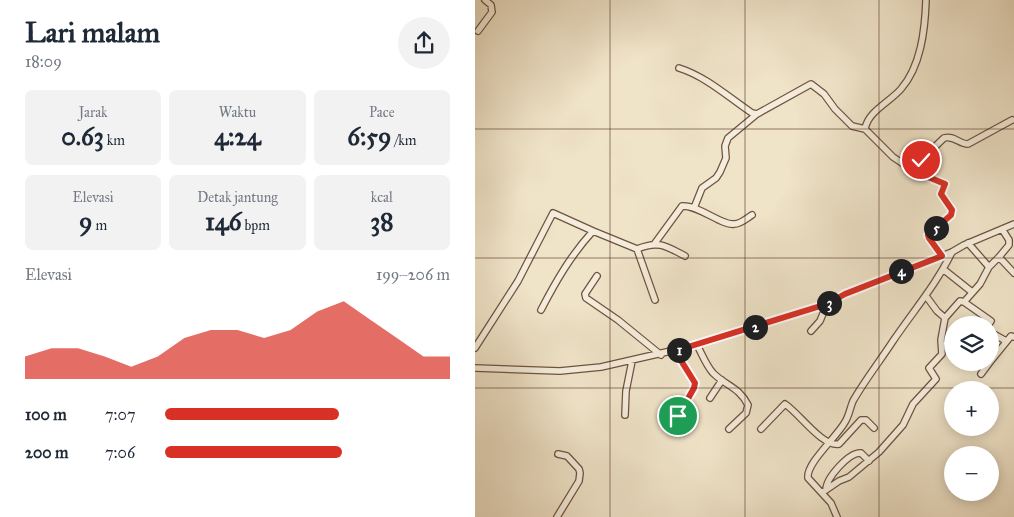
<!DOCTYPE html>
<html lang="id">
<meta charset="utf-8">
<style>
:root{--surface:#fff;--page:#f2f2f3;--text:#1f2937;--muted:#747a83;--accent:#d93025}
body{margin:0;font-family:"IM FELL Great Primer",serif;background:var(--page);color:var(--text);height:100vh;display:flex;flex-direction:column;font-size:19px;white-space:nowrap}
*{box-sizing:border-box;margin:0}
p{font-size:16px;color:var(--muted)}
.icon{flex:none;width:28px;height:28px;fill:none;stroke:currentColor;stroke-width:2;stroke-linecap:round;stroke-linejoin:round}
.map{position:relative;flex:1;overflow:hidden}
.details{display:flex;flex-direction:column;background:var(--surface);width:475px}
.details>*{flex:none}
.tools{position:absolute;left:469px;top:316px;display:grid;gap:10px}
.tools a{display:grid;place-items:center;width:55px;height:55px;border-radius:50%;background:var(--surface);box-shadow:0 2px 12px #0003;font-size:25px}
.pin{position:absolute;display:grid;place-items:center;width:42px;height:42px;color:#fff;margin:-21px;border:2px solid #fff;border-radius:50%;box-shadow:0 1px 5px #0007}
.km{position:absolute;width:25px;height:25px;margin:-12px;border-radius:50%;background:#222;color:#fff;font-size:14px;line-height:25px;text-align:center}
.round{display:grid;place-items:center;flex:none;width:52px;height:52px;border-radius:26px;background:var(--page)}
.summary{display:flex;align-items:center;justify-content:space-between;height:85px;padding:0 25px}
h1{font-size:28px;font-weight:700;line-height:38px}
.figures{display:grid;grid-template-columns:repeat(3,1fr);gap:8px;height:85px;padding:5px 25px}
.figures div{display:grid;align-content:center;border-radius:8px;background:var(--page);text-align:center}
.figures b{font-size:25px;font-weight:700}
.figures small{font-size:14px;font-weight:400}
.figures p{font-size:14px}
.chart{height:140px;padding:10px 25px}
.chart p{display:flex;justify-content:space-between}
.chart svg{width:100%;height:90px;margin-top:5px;fill:var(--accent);opacity:.7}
ul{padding:0 25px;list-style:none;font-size:16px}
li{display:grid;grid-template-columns:80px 60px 1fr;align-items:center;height:38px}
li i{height:12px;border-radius:6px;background:var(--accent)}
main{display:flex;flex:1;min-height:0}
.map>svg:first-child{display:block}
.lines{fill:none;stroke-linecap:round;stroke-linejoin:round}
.minor-casing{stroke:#6d5342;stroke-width:8}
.minor{stroke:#f5eddb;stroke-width:5.5}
.route-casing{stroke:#fff;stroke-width:10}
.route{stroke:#d93025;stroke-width:6}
.grid{fill:none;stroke:#422315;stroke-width:1;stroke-opacity:0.55}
</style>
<main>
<section class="details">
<div class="summary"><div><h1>Lari malam</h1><p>18:09</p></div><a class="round"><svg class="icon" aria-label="share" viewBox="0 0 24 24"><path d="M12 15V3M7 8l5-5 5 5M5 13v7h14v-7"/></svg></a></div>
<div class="figures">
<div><p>Jarak</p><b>0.63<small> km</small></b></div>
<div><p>Waktu</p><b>4:24</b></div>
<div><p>Pace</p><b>6:59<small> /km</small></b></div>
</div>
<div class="figures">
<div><p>Elevasi</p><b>9<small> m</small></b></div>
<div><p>Detak jantung</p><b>146<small> bpm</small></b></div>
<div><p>kcal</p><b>38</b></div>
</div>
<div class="chart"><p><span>Elevasi</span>199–206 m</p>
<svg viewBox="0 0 160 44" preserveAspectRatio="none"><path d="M0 44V33L10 29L20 29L30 33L40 38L50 33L60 24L70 20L80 20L90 24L100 20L110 11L120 6L130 15L140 24L150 33L160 33V44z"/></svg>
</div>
<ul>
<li><b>100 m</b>7:07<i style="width:61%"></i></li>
<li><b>200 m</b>7:06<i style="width:62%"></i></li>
</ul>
</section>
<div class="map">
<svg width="539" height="517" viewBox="0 0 539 517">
<rect width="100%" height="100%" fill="#efe3c8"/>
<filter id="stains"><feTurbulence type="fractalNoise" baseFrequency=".004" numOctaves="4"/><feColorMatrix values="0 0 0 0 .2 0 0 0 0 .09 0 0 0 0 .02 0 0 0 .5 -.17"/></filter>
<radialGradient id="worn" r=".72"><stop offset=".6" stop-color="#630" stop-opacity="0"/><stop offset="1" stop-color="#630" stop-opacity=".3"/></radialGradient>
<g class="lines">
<defs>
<path id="minor" d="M3 31 17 12 16 5 10 0
M204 68C232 77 253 97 277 113L282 114 336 84 349 94 360 109 377 126 390 129 418 157 439 171 470 184 466 195C471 201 478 206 476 215L453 235V238L467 256
M390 129C393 111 415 102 426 89 446 66 450 30 451 0
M439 171 446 160 469 138C479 135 484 144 493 144L537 120
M219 208 227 188 241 178 245 172 251 158 250 146 253 138 282 114
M527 229 534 240V245L524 257 539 273
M180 243 207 206C224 205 247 226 259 224 266 224 272 218 277 215
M493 243 514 267
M162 249C184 240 191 246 210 256
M468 269 497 292
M122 276 110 294 111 298 143 320 186 355
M451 296 462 311 470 318 485 301 489 302 505 284 514 267 524 257
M489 302 516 321 513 325
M66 310C81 281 96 255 118 231
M336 331 345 321 352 304
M515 332 531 341
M222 345C227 354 231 365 238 373 251 386 264 387 273 405L271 413 254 429
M0 348 43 281 78 213 118 231 162 249 180 300
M200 351 220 383 219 388 203 416
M515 362 536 336 539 337
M0 368 85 371 126 367 222 345 352 304 370 294 477 252 489 245 539 224
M506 374 515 362
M235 398 247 380
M150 415 151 391 157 361
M286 429 310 404C324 413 347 447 364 444L386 420H391L399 428
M351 490C351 478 374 452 386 453L394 461
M348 492 364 481 374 477 404 452 428 425 438 404 461 379 454 368 467 354 466 340 470 318
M82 517 104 481 105 473 104 469 92 456 83 454
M362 517 356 503 333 478C331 463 362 437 370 422 374 416 375 408 378 401 390 380 405 361 418 341 439 310 461 285 477 252"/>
</defs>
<use href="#minor" class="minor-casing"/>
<use href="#minor" class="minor"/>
</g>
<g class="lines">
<defs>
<path id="route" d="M203 416 219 388 220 383 200 351 352 304 370 294 467 256 454 238 453 235 476 215 477 210 466 194 470 184 439 171 446 160"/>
</defs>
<use href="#route" class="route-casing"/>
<use href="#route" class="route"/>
</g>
<path class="grid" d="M135 0V517M270 0V517M404 0V517M0 129H539M0 258H539M0 388H539"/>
<rect width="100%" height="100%" filter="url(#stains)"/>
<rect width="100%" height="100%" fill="url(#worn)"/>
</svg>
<div class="tools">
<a><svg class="icon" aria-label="layers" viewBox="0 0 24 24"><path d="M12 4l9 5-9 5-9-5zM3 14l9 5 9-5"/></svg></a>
<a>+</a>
<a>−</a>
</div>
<div class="pin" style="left:203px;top:416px;background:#1e9e55"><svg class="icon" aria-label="arrive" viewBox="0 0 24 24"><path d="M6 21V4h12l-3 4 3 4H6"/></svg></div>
<div class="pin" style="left:446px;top:160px;background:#d93025"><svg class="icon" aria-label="check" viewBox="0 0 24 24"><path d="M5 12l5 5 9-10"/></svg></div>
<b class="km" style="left:204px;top:350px">1</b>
<b class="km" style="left:280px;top:327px">2</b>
<b class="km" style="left:354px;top:303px">3</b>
<b class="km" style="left:426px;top:271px">4</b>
<b class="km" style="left:461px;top:228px">5</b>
</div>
</main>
